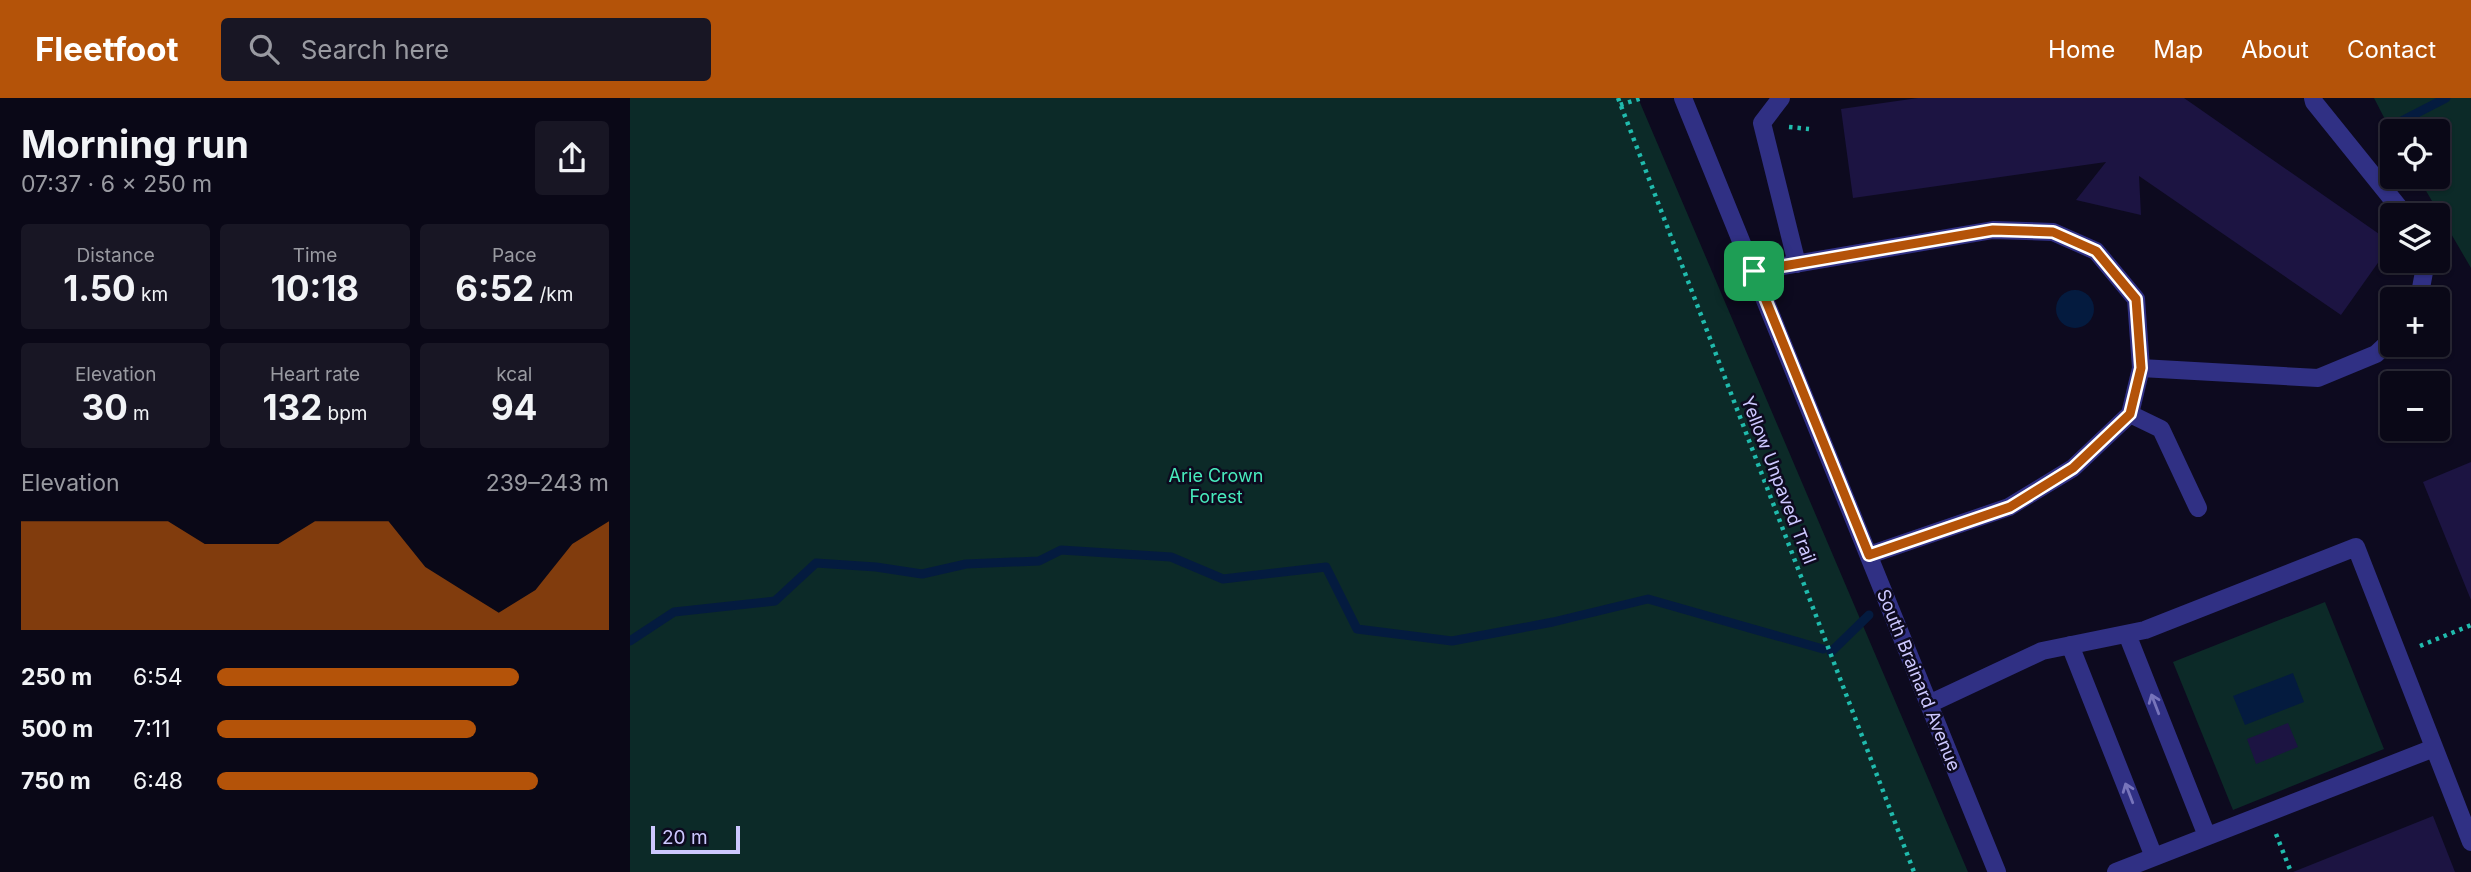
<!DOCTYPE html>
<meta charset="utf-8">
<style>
:root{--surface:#0a0817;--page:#181624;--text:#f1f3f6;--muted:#999aa1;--line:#2a2936;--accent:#b45309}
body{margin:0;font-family:Inter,sans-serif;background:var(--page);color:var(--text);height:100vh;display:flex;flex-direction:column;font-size:26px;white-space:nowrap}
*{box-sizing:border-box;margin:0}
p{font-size:23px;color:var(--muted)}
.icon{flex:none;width:38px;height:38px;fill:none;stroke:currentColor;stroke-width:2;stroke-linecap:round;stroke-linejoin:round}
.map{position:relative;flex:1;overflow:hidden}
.details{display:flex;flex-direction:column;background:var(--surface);width:630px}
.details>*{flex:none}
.buttons{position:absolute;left:1750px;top:21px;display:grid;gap:14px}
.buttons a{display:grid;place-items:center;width:70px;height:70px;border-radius:7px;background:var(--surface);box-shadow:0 2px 5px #0004,0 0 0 2px var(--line);font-size:35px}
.scale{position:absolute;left:21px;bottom:18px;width:89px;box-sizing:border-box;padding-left:7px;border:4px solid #cdc8ff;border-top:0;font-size:19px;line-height:24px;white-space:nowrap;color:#cdc8ff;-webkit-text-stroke:5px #0d0a1f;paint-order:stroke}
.pin{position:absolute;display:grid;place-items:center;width:60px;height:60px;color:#fff;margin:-30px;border-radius:14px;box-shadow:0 4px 10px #0006}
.round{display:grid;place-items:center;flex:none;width:74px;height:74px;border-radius:7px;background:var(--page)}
.summary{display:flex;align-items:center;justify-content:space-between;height:119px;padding:0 21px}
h1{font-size:38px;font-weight:700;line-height:52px}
.metrics{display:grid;grid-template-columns:repeat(3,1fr);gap:10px;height:119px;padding:7px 21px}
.metrics div{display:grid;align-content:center;border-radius:7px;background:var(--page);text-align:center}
.metrics b{font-size:35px;font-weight:700}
.metrics small{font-size:19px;font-weight:400}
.metrics p{font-size:19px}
.chart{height:196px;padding:14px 21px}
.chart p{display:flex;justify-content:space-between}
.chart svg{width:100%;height:126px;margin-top:7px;fill:var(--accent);opacity:.7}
ul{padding:0 21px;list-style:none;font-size:23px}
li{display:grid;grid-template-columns:112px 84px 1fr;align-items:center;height:52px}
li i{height:18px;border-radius:9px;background:var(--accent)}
header{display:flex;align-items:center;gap:42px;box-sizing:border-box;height:98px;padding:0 35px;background:var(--accent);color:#fff}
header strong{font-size:33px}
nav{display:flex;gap:38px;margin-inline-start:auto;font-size:24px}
.search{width:490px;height:63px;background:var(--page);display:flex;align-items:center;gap:18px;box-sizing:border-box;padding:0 24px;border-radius:7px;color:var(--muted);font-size:26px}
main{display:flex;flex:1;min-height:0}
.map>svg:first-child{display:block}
.green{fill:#0c2a28}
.water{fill:#041b3f}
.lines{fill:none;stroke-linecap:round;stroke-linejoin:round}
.stream{stroke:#041b3f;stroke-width:9}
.building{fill:#1c1442}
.path{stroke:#20bbad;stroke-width:4.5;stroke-dasharray:3.5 5;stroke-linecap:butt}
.minor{stroke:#303084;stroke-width:18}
.oneway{stroke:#7774bb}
.route-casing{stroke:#fff;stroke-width:14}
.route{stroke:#b45309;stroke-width:9}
.labels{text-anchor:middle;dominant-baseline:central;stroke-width:5;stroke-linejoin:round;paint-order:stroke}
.park-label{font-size:18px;fill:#48ebbd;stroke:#0d0a1f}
.street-label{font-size:18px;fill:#cdc8ff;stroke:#0d0a1f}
</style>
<header>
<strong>Fleetfoot</strong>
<div class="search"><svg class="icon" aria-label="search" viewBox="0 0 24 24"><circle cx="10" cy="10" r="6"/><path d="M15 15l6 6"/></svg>Search here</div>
<nav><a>Home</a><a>Map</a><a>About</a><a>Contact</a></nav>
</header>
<main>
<section class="details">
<div class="summary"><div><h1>Morning run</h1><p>07:37 · 6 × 250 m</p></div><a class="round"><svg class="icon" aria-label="share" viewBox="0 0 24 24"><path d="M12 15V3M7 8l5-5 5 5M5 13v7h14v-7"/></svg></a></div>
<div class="metrics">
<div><p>Distance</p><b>1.50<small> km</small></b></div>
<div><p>Time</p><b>10:18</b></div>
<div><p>Pace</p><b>6:52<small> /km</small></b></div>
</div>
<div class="metrics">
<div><p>Elevation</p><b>30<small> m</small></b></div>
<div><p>Heart rate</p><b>132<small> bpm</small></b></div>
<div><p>kcal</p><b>94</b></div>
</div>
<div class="chart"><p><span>Elevation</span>239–243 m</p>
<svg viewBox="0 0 160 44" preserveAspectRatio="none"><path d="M0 44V6L10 6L20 6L30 6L40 6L50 14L60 14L70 14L80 6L90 6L100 6L110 22L120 30L130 38L140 30L150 14L160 6V44z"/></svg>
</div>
<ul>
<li><b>250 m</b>6:54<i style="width:77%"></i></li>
<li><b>500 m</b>7:11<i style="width:66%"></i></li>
<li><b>750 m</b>6:48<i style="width:82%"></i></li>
</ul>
</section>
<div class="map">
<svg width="1841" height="774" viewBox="0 0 1841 774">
<rect width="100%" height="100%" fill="#0d0a1f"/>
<path class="green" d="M0 0H1008L1338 774H0Z
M1744 0H1841V170L1788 79H1808V33L1762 35Z
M1695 504 1754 651 1603 712 1543 564Z"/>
<path class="water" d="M1426 211a19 19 0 1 1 38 0a19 19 0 1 1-38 0Z
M1663 575 1674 604 1615 627 1603 598Z"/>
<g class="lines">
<path class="stream" d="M1758 30 1816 0
M0 543 44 514 145 503 186 465 246 469 292 476 336 466 409 463 431 452 541 459 593 481 696 469 727 531 822 543 923 524 1018 501 1193 551
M1201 554 1239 517"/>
</g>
<path class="building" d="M1288 0H1554L1762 145 1711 217 1509 78 1511 117 1446 102 1476 64 1223 100 1211 11Z
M1841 364V502L1793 384Z
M1658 625 1668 649 1626 666 1617 641Z
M1803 718 1825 774H1663Z"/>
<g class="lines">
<path class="path" d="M988 0 1284 774
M990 7 1012 0
M1159 29 1179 31
M1790 548 1841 527
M1646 736 1661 774"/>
<path class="minor" d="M1053 0 1367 774
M1151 0 1132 25 1167 166
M1683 0 1684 4 1775 117
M1124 173 1363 132 1423 134 1466 153 1506 201 1511 270 1500 316 1443 370 1379 409 1239 457
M1789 201 1796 163
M1511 270 1688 280 1746 256 1762 241
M1500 316 1531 331 1568 410
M1497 536 1577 738
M1440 547 1524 759
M1299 606 1412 553 1515 532 1726 449 1841 744
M1486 774 1804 650"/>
</g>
<defs><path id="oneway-shaft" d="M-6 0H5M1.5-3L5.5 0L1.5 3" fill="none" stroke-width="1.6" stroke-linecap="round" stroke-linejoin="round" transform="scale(1.75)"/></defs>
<g class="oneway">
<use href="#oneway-shaft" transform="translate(1525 606) rotate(-111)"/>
<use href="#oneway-shaft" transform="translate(1499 695) rotate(-111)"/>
</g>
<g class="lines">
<defs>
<path id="route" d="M1363 132 1423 134 1466 153 1506 201 1511 270 1500 316 1443 370 1380 409 1239 457 1124 173Z"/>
</defs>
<use href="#route" class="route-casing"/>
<use href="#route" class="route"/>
</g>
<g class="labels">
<g class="park-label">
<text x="586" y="377">Arie Crown<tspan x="586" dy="21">Forest</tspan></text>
</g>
<g class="street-label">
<text transform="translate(1149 382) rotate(69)">Yellow Unpaved Trail</text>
<text transform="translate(1289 582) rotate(68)">South Brainard Avenue</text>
</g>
</g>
</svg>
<div class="buttons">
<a><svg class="icon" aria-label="locate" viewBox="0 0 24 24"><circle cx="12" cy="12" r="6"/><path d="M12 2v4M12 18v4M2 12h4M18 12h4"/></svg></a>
<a><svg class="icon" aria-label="layers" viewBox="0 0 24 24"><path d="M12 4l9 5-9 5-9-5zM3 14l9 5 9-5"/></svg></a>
<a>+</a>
<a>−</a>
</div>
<div class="scale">20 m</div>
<div class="pin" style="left:1124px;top:173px;background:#1e9e55"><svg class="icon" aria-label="arrive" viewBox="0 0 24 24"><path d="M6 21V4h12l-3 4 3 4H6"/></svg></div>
</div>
</main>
